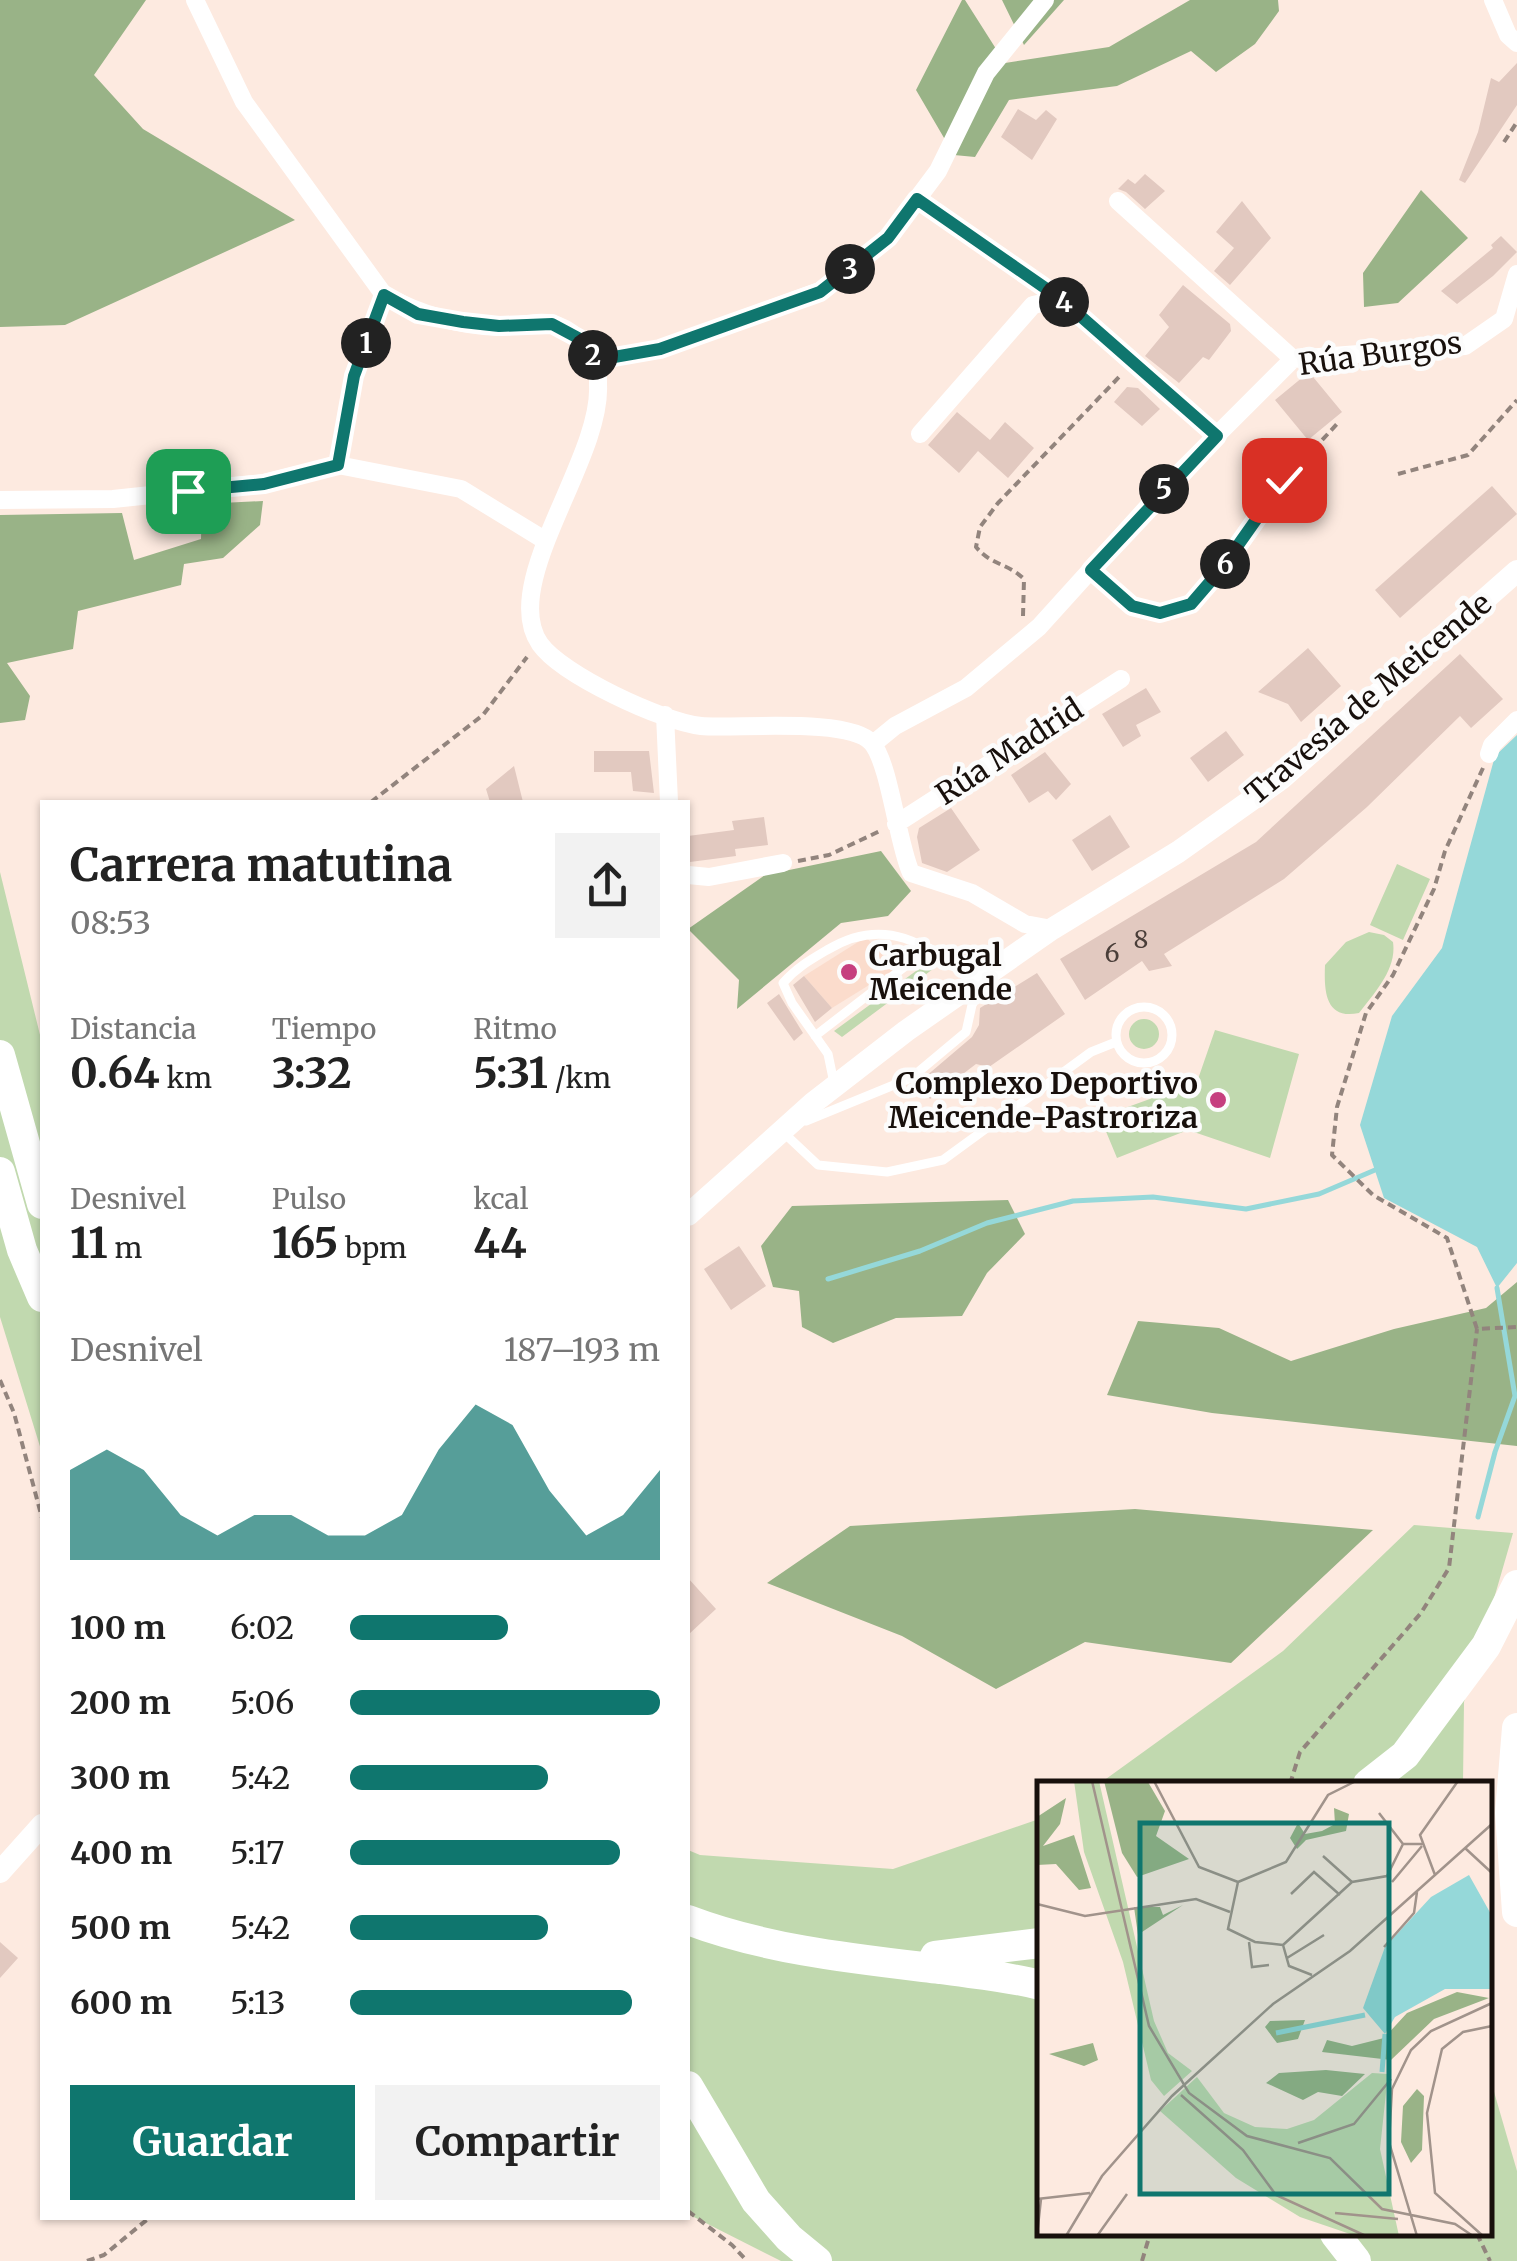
<!DOCTYPE html>
<html lang="es">
<meta charset="utf-8">
<style>
:root{--surface:#fff;--page:#f2f2f2;--text:#222;--muted:#767676;--accent:#0f766e}
body{margin:0;font-family:Merriweather,serif;background:var(--page);color:var(--text);height:100vh;display:flex;flex-direction:column;font-size:38px;white-space:nowrap}
*{box-sizing:border-box;margin:0}
p{font-size:32px;color:var(--muted)}
.icon{flex:none;width:55px;height:55px;fill:none;stroke:currentColor;stroke-width:2;stroke-linecap:round;stroke-linejoin:round}
.map{position:relative;flex:1;overflow:hidden}
.sheet{position:absolute;left:40px;top:800px;width:650px;height:1420px;display:flex;flex-direction:column;background:var(--surface);border-radius:0px;box-shadow:0 2px 8px #0004}
.sheet>*{flex:none}
.pin{position:absolute;display:grid;place-items:center;width:85px;height:85px;color:#fff;margin:-42px;border-radius:20px;box-shadow:0 5px 15px #0006}
.km{position:absolute;width:50px;height:50px;margin:-25px;border-radius:50%;background:#222;color:#fff;font-size:28px;line-height:50px;text-align:center}
.round{display:grid;place-items:center;flex:none;width:105px;height:105px;border-radius:0px;background:var(--page)}
.headline{display:flex;align-items:center;justify-content:space-between;height:170px;padding:0 30px}
h1{font-size:45px;font-weight:700;line-height:75px}
.metrics{display:grid;grid-template-columns:repeat(3,1fr);gap:15px;height:170px;padding:10px 30px}
.metrics div{display:grid;align-content:center}
.metrics b{font-size:42px;font-weight:700}
.metrics small{font-size:28px;font-weight:400}
.metrics p{font-size:28px}
.chart{height:280px;padding:20px 30px}
.chart p{display:flex;justify-content:space-between}
.chart svg{width:100%;height:180px;margin-top:10px;fill:var(--accent);opacity:.7}
.button{display:flex;gap:20px;margin-top:auto;padding:20px 30px}
.button a{flex:1;height:115px;border-radius:0px;background:var(--accent);color:#fff;font-size:40px;font-weight:700;line-height:115px;text-align:center}
.button a+a{background:var(--page);color:var(--text)}
ul{padding:0 30px;list-style:none;font-size:32px}
li{display:grid;grid-template-columns:160px 120px 1fr;align-items:center;height:75px}
li i{height:25px;border-radius:12px;background:var(--accent)}
.map>svg:first-child{display:block}
.built{fill:#fbdccc}
.green{fill:#c1d9af}
.forest{fill:#99b387}
.water{fill:#95d8d9}
.lines{fill:none;stroke-linecap:round;stroke-linejoin:round}
.stream{stroke:#95d8d9;stroke-width:5}
.building{fill:#e2c9c0}
.path{stroke:#92847d;stroke-width:4;stroke-dasharray:8 5;stroke-linecap:butt}
.lane{stroke:#fff;stroke-width:9}
.street{stroke:#fff;stroke-width:18}
.secondary{stroke:#fff;stroke-width:22}
.highway{stroke:#fff;stroke-width:30}
.route-casing{stroke:#fff;stroke-width:20}
.route{stroke:#0f766e;stroke-width:12}
.poi-dot{fill:#c63f7f;stroke:#fcfcfc;stroke-width:4}
.labels{text-anchor:middle;dominant-baseline:central;stroke-width:9;stroke-linejoin:round;paint-order:stroke}
.number-label{font-size:25px;fill:#4a3e39}
.street-label{font-size:30px;fill:#18100c;stroke:#fcfcfc}
.poi-label{font-size:30px;font-weight:bold;fill:#18100c;stroke:#fcfcfc;text-anchor:start}
.inset-river{fill:none;stroke:#95d8d9;stroke-width:5}
.inset-road{fill:none;stroke:#a1938b;stroke-width:2.5}
.view{fill:#0f766e;fill-opacity:0.15;stroke:#0f766e;stroke-width:5}
.inset-edge{fill:none;stroke:#18100c;stroke-width:5}
</style>
<div class="map">
<svg width="1517" height="2261" viewBox="0 0 1517 2261">
<rect width="100%" height="100%" fill="#fdeae0"/>
<path class="built" d="M866 937 895 969 832 1008 804 976Z"/>
<path class="green" d="M1397 864 1430 879 1403 940 1370 925Z
M0 872 42 1043V1453L0 1317Z
M1369 932 1384 935 1393 942C1397 969 1375 992 1359 1013 1325 1020 1324 991 1325 965L1346 942Z
M931 960 937 966 842 1037 834 1031Z
M1129 1034a15 15 0 1 1 30 0a15 15 0 1 1-30 0Z
M1215 1030 1299 1054 1270 1158 1188 1130 1117 1158 1100 1117 1197 1082Z
M1414 1525 1513 1533 1464 1702 1463 1783 1099 1784 1283 1651Z
M1039 1819 1040 2234H1490V2078L1517 2171V2261H781L688 2214V1850L700 1855 893 1869Z"/>
<path class="forest" d="M0 0H146L94 75 143 129 295 220 65 325 0 327Z
M962 0H965L1005 63 1109 47 1190 0H1278L1279 11 1255 44 1216 72 1191 51 1117 86 1009 100 975 157 954 155 916 90Z
M1002 0H1064L1024 45Z
M1421 190 1468 238 1398 303 1364 307 1363 273Z
M263 501 260 525 223 558 184 564 181 585 78 611 73 649 7 663 30 696 25 720 0 723V515L122 513 134 560 201 539 202 504Z
M881 851 911 891 888 916 841 923 737 1009 739 980 688 929 765 875Z
M1008 1200 1025 1234 987 1273 962 1316 896 1318 833 1343 802 1327 799 1291 773 1287 761 1246 792 1206Z
M1517 1282V1446L1212 1413 1107 1395 1138 1321 1219 1328 1291 1361 1394 1329 1486 1308Z
M1135 1509 1373 1530 1231 1663 1085 1642 996 1689 902 1636 767 1583 850 1526Z"/>
<path class="water" d="M1517 735V1263L1497 1288 1477 1247 1384 1198 1360 1125 1392 1016 1442 948 1495 756Z"/>
<g class="lines">
<path class="stream" d="M828 1279 920 1251 987 1223 1073 1201 1153 1197 1246 1209 1319 1194 1375 1170
M1478 1517 1495 1452 1515 1396 1497 1288"/>
</g>
<path class="building" d="M1517 63V105L1465 183 1459 180 1478 132 1491 78 1499 82Z
M1018 109 1036 120 1046 110 1057 119 1032 160 1001 137Z
M1145 174 1165 191 1145 209 1126 192 1118 189 1128 179 1135 184Z
M1242 201 1271 238 1230 285 1214 271 1234 248 1216 232Z
M1501 236 1517 252 1493 276 1457 304 1441 291 1493 248 1491 245Z
M1183 285 1230 324 1231 331 1209 360 1203 357 1179 383 1145 356 1169 327 1159 315Z
M1309 372 1342 412 1308 440 1275 400Z
M1127 387 1138 388 1160 409 1142 426 1114 402Z
M957 412 990 440 1005 422 1034 448 1008 478 978 451 959 473 928 445Z
M1492 486 1517 514 1400 618 1375 590Z
M1308 648 1341 686 1301 722 1288 704 1258 692Z
M1460 654 1503 699 1471 728 1460 716 1367 807 1284 879 1164 954 1172 966 1149 971 1142 961 1085 1000 1060 959 1256 842Z
M1146 688 1161 712 1136 725 1141 736 1123 747 1102 714Z
M1226 731 1244 755 1208 782 1190 758Z
M594 751H649L654 793 633 791 631 772H594Z
M1045 752 1071 784 1056 800 1048 791 1029 803 1011 775Z
M514 766 523 802H490L486 789Z
M951 808 980 850 947 872 922 863 917 837 919 828Z
M1110 815 1130 847 1092 871 1072 840Z
M764 817 768 845 735 849 736 856 690 862 688 836 734 830 732 821Z
M1037 973 1065 1014 989 1067 976 1064 930 1099 918 1083 972 1037 979 1025 980 1008Z
M804 976 832 1008 815 1022 793 985Z
M779 994 803 1033 794 1041 767 1003Z
M739 1246 766 1286 731 1310 704 1269Z
M688 1578 716 1609 688 1635Z
M0 1942 18 1958 0 1978Z"/>
<g class="lines">
<path class="path" d="M1504 142 1517 122
M929 207 1041 285
M341 450 354 377 378 310
M1398 474 1468 455 1517 400
M1102 579 1132 606 1160 613 1191 604 1222 568 1285 480 1337 424
M1023 616 1024 579C1006 562 992 566 976 547L980 527 998 503 1121 375
M1483 768 1445 851 1434 889 1393 975 1366 1013 1337 1107 1332 1155 1373 1195 1447 1238 1477 1329 1517 1327
M371 802 483 715 527 657
M798 861 829 855 882 830
M0 1380 14 1413 42 1518
M1290 1784 1300 1752 1421 1613 1449 1568 1477 1329
M688 2211 732 2245 747 2261
M1477 2234 1490 2261
M87 2261 104 2255 149 2218
M1142 2261 1150 2234"/>
<path class="lane" d="M1116 1035a28 28 0 1 1 56 0a28 28 0 1 1-56 0Z
M815 1036 929 948
M834 1083 828 1054 792 1003 783 983C796 968 810 960 827 950 885 915 926 943 973 982
M806 1121 911 1078 966 1032 972 1005 983 986
M785 1134 818 1165 887 1172 943 1160 1091 1052 1116 1042"/>
<path class="street" d="M195 0 244 102 384 295C421 315 456 325 500 327 516 327 537 320 553 324 569 328 585 343 594 356 599 364 598 376 598 385 602 460 498 584 540 644 562 675 663 722 701 726 736 729 850 717 872 743 890 765 897 841 911 873L972 893 1025 924 1052 929
M1493 0 1508 35 1517 43
M1118 201 1293 359
M597 360 660 349 820 291 888 238 938 171 986 73 1045 0
M920 434 1033 305 1061 299 1217 436
M0 500 113 499 264 483 338 465 461 489 546 541
M665 715 669 802
M873 744 895 726 966 688 1039 627 1172 480 1293 359 1465 346 1504 319 1517 274
M1489 754 1492 745 1517 720
M896 824 1121 679
M688 875 709 877 783 863"/>
<path class="secondary" d="M688 1215 813 1103 906 1031 1052 929 1178 852 1281 779 1517 571
M0 1872 42 1825"/>
<path class="highway" d="M0 1055 42 1204
M0 1172 22 1250 42 1297
M1517 1728 1510 1813 1517 1912
M1368 1784 1405 1755 1486 1646 1517 1585
M688 1920C767 1950 856 1959 940 1969 973 1974 1006 1976 1040 1985
M935 1956 1040 1943
M688 2086 756 2201 789 2238 817 2261
M1335 2234 1356 2261"/>
</g>
<g class="lines">
<defs>
<path id="route" d="M188 491 264 484 338 465 354 376 384 295 418 314 463 322 499 326 552 324 580 339 597 360 660 349 820 292 888 238 917 199 1061 299 1217 436 1091 570 1132 606 1160 613 1191 604 1222 568 1284 480"/>
</defs>
<use href="#route" class="route-casing"/>
<use href="#route" class="route"/>
</g>
<g class="poi-dot">
<circle cx="849" cy="972" r="10"/>
<circle cx="1218" cy="1100" r="10"/>
</g>
<g class="labels">
<g class="number-label">
<text x="1141" y="939">8</text>
<text x="1112" y="953">6</text>
</g>
<g class="street-label">
<text transform="translate(1380 353) rotate(-8)">Rúa Burgos</text>
<text transform="translate(1368 698) rotate(-40)">Travesía de Meicende</text>
<text transform="translate(1009 751) rotate(-33)">Rúa Madrid</text>
</g>
<g class="poi-label">
<text x="869" y="955">Carbugal<tspan x="869" dy="34">Meicende</tspan></text>
<text x="1198" y="1083" text-anchor="end">Complexo Deportivo<tspan x="1198" dy="34">Meicende-Pastroriza</tspan></text>
</g>
</g>
<g transform="translate(1037 1781)">
<rect width="455" height="455" fill="#fdeae0"/>
<path d="M37 0H62L117 240 131 272 155 290 127 315 114 299 86 181 47 71ZM335 292 351 293 343 368 362 455H319L263 436 199 397 123 330 160 296 187 332 218 346 250 348 277 339Z" fill="#c1d9af"/>
<path d="M67 0 111 1 128 30 119 55 152 78 100 96 85 72ZM29 17 23 43 6 65 37 54 54 107 42 109 19 83 0 84V36ZM297 27 312 33 309 50 269 59 260 68 253 57 261 42 268 53 285 50 298 43ZM146 124 105 151 102 161 97 126H123L126 134ZM420 211 452 217 397 238 354 279 285 271 290 259 315 265 347 257 370 232ZM268 239 261 258 240 262 228 246 233 240ZM56 262 61 279 47 285 12 273ZM289 289 328 293 305 315 281 311 266 319 229 302 242 292ZM380 308 387 315 385 369 374 382 364 361 366 325Z" fill="#99b387"/>
<path d="M432 94 455 135V208H408L358 236 348 253 326 227 348 166 394 116Z" fill="#95d8d9"/>
<path class="inset-river" d="M239 252 328 234M345 291 348 253"/>
<path class="inset-road" d="M55 0 112 245 152 312 210 355 293 377 345 428 418 443 436 455M117 0 162 86 201 101M342 32 366 63H386M428 67 455 92M286 75 315 101M398 94 383 54 421 0M201 101 249 81 291 14 319 0M201 101 191 148 218 161 246 164M355 101 385 65M254 113 277 91 303 114M0 123 48 135 159 118 193 131M212 161 215 186 232 184M246 164 315 101 350 95 366 63M246 164 252 185 275 194M347 166 377 132 380 111M250 177 287 154M144 314 206 369 239 414 329 455M261 362 317 343 354 298M0 418 53 412M298 432 361 438M0 454 4 418M29 455 65 395 135 315 236 223 313 170 455 43M60 455 90 413M380 455 352 361 355 308 374 269 394 250 455 222M446 455 398 412 390 332 405 268 426 251 455 245"/>
<path class="view" d="M103 42H352V413H103Z"/>
<rect width="455" height="455" class="inset-edge"/>
</g>
</svg>
<div class="pin" style="left:188px;top:491px;background:#1e9e55"><svg class="icon" aria-label="arrive" viewBox="0 0 24 24"><path d="M6 21V4h12l-3 4 3 4H6"/></svg></div>
<div class="pin" style="left:1284px;top:480px;background:#d93025"><svg class="icon" aria-label="check" viewBox="0 0 24 24"><path d="M5 12l5 5 9-10"/></svg></div>
<b class="km" style="left:366px;top:343px">1</b>
<b class="km" style="left:593px;top:355px">2</b>
<b class="km" style="left:850px;top:269px">3</b>
<b class="km" style="left:1064px;top:302px">4</b>
<b class="km" style="left:1164px;top:489px">5</b>
<b class="km" style="left:1225px;top:564px">6</b>
<section class="sheet">
<div class="headline"><div><h1>Carrera matutina</h1><p>08:53</p></div><a class="round"><svg class="icon" aria-label="share" viewBox="0 0 24 24"><path d="M12 15V3M7 8l5-5 5 5M5 13v7h14v-7"/></svg></a></div>
<div class="metrics">
<div><p>Distancia</p><b>0.64<small> km</small></b></div>
<div><p>Tiempo</p><b>3:32</b></div>
<div><p>Ritmo</p><b>5:31<small> /km</small></b></div>
</div>
<div class="metrics">
<div><p>Desnivel</p><b>11<small> m</small></b></div>
<div><p>Pulso</p><b>165<small> bpm</small></b></div>
<div><p>kcal</p><b>44</b></div>
</div>
<div class="chart"><p><span>Desnivel</span>187–193 m</p>
<svg viewBox="0 0 160 44" preserveAspectRatio="none"><path d="M0 44V22L10 17L20 22L30 33L40 38L50 33L60 33L70 38L80 38L90 33L100 17L110 6L120 11L130 27L140 38L150 33L160 22V44z"/></svg>
</div>
<ul>
<li><b>100 m</b>6:02<i style="width:51%"></i></li>
<li><b>200 m</b>5:06<i style="width:100%"></i></li>
<li><b>300 m</b>5:42<i style="width:64%"></i></li>
<li><b>400 m</b>5:17<i style="width:87%"></i></li>
<li><b>500 m</b>5:42<i style="width:64%"></i></li>
<li><b>600 m</b>5:13<i style="width:91%"></i></li>
</ul>
<div class="button"><a>Guardar</a><a>Compartir</a></div>
</section>
</div>
